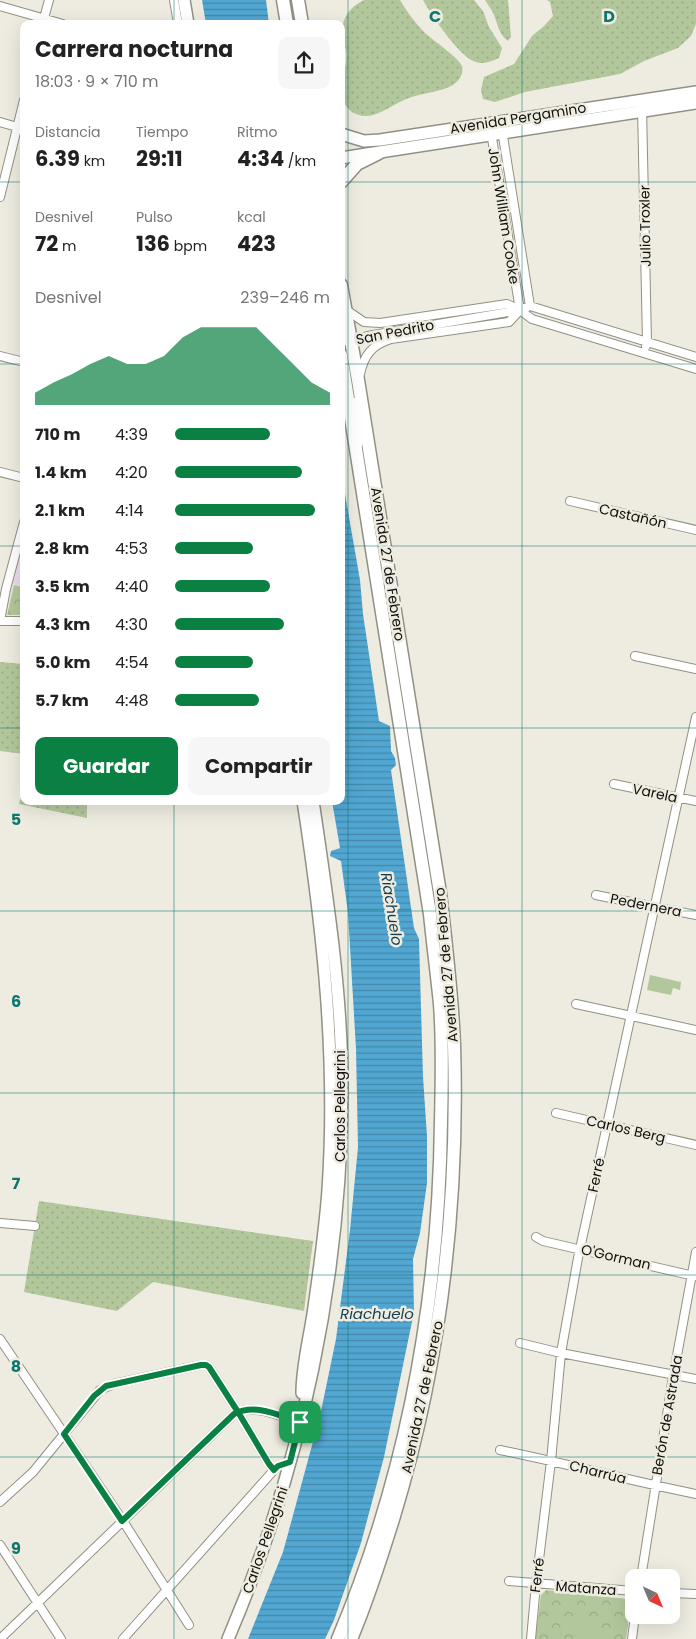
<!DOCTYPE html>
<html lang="es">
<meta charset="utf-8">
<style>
:root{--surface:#fff;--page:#f6f6f6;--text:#222;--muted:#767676;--accent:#0b8043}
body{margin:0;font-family:Poppins,sans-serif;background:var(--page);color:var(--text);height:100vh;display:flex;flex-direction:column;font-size:19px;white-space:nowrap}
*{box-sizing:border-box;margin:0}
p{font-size:16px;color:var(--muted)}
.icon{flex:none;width:28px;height:28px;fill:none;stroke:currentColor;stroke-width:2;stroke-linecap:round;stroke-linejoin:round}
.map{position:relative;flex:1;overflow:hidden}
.details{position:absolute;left:20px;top:20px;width:325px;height:785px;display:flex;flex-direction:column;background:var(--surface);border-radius:10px;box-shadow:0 5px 20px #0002}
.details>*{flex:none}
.needle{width:32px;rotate:136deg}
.controls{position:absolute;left:625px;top:1569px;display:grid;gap:10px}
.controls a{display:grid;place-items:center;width:55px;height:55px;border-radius:10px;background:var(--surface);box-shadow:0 5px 20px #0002;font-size:25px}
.pin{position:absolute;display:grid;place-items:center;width:42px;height:42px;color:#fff;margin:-21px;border-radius:10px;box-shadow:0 2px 8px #0006}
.round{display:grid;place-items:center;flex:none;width:52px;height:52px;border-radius:10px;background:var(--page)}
.headline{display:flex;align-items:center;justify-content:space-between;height:85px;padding:0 15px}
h1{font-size:22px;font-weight:700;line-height:38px}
.figures{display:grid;grid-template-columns:repeat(3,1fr);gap:8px;height:85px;padding:5px 15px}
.figures div{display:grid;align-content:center}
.figures b{font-size:21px;font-weight:700}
.figures small{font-size:14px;font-weight:400}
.figures p{font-size:14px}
.chart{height:140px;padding:10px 15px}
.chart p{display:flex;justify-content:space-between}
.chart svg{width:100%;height:90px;margin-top:5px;fill:var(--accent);opacity:.7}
.primary-button{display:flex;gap:10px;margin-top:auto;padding:10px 15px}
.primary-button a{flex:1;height:58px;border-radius:10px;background:var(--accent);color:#fff;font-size:20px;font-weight:700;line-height:58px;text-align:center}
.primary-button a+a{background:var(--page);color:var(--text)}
ul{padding:0 15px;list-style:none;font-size:16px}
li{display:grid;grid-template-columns:80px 60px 1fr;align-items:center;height:38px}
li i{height:12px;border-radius:6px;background:var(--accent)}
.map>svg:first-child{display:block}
.commercial{fill:#ecdbee}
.grass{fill:url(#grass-dots)}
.park{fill:url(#park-crowns)}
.pitch{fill:#b3c79c}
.water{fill:url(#water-rules)}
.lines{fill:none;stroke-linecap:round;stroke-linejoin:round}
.street-casing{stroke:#929085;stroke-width:10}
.secondary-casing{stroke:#929085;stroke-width:14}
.primary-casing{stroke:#929085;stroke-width:15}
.street{stroke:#fff;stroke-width:8}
.secondary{stroke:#fff;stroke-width:11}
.primary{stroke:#fff;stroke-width:12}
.route-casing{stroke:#fff;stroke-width:10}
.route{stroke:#0b8043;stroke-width:6}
.grid{fill:none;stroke:#0f766e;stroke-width:1;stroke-opacity:0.55}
.labels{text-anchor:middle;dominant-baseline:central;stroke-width:5;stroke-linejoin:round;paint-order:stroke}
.street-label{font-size:14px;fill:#11100c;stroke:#eeece0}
.water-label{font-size:15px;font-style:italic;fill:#173c4f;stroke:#eeece0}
.grid-label{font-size:16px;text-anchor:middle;font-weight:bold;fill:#0f766e;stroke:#eeece0;stroke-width:5;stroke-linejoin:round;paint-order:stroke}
</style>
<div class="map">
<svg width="696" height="1639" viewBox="0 0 696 1639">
<defs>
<pattern id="grass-dots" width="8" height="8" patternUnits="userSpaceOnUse" patternTransform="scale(1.25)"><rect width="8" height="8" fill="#b3c79c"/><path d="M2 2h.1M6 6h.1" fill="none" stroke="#99aa85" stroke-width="1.8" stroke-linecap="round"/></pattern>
<pattern id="park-crowns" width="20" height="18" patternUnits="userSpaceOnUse" patternTransform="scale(1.25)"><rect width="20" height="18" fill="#b3c79c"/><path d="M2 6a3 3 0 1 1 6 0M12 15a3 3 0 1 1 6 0" fill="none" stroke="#99aa85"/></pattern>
<pattern id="water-rules" width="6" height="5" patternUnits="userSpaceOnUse" patternTransform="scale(1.25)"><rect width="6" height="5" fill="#52a7d2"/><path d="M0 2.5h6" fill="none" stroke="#4387a9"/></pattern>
</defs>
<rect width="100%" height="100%" fill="#eeece0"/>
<path class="commercial" d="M24 498V587L5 581Z"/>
<path class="grass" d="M364 0H400C407 12 415 23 425 33 434 41 458 57 462 66 464 74 459 81 453 85 442 92 422 93 409 98 394 103 380 117 363 116 361 116 354 113 352 112 329 94 352 68 345 47 339 25 343 11 364 0Z
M423 0H474L483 11 489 27 502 48 499 58C490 62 482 65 473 61 458 54 431 15 423 0Z
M485 0H508L511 37 508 41C499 35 498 25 494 15 492 10 488 5 485 0Z
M547 0H696V24L691 36 678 48 644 61 620 74 525 92 495 102 483 99 481 90 484 77 514 64 532 36 544 26 553 16 550 2Z
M0 662 24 664V754L0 751Z
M24 785V801H87V818L19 804Z
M39 1201 313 1241 304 1311 153 1282 117 1311 24 1292Z"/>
<path class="park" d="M14 585 24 587V615H7Z
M546 1590 628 1599 631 1603 626 1639H535L541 1595Z"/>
<path class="pitch" d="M650 975 681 982 680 990 673 988 671 995 647 990Z
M576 1614 601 1618 598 1639H573Z"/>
<path class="water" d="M202 0H266L269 24H206Z
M341 471 360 580 363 614 379 721 390 726 391 751 395 758 396 765 391 770 414 928 419 939 423 1077 427 1136V1183L420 1233 413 1259 414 1312 384 1457 361 1543 334 1620 325 1639H248L283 1552 320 1416 336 1339 350 1230 358 1147 356 1049 348 913 341 861 330 856 331 851 340 848 332 801H341Z"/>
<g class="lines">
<defs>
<path id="street" d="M174 0 178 24
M0 6 63 24
M43 22 49 0
M642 107 647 342 646 346
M0 122 24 129
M502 130 530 306
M491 132 520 310
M0 197 24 100
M345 309 364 322 380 323 507 304 520 310 532 319 696 369
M348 342 351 340 373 335 520 310 530 306 696 357
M0 356 24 362
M360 374C364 355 372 345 391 339L509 322 520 310
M355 402 361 436 358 445
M0 472 24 478
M570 501 696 530
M0 621 6 589 24 522
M0 621H24
M635 656 696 669
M614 784 696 801
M596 895 696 915
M576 1004 696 1030
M556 1113 696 1145
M0 1223 35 1226
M536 1237 543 1241 694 1276
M0 1339 123 1521 189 1625
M520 1343 561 1353 696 1379
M500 1450C565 1463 630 1481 696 1494
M0 1502 33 1472 100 1390 114 1384 201 1365H206L209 1367 238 1412 269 1464 274 1470
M0 1545 61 1639
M641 1578 672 1383 696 1252
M509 1581 634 1591
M671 1593 696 1594
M0 1639 234 1414C255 1403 278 1416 300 1422
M123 1639 274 1470 278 1466 290 1462
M531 1639 536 1584 551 1461 561 1353 578 1258 696 717
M632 1639 635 1615"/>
<path id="secondary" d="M184 0 188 24
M341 134 364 141 380 140 696 92
M341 158 696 103
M302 1393C302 1367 309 1340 313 1314 319 1273 325 1232 328 1190 337 1059 323 930 303 801
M228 1639C302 1466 342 1276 342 1087 342 991 327 896 313 801"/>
<path id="primary" d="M283 0 287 24
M298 0 302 24
M341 182 357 164 379 153
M341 285 358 380 440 893C446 944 452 994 454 1045 459 1205 440 1364 394 1516 381 1558 368 1599 351 1639
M338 1639C407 1475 439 1298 441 1121 442 1082 443 1043 440 1004 437 974 433 944 430 914L341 355"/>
</defs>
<use href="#street" class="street-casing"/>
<use href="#secondary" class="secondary-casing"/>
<use href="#primary" class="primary-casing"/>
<use href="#street" class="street"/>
<use href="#secondary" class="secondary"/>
<use href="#primary" class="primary"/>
</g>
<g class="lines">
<defs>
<path id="route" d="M300 1422C278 1415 255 1403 234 1414L122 1521 64 1434 94 1396 106 1386 201 1365H206L209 1367 238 1412 269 1464 274 1470 278 1466 290 1462 300 1422"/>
</defs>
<use href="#route" class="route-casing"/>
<use href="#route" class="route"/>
</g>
<path class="grid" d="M174 0V24M348 0V1639M522 0V1639M0 182H24M341 182H696M0 364H24M341 364H696M0 546H24M341 546H696M0 728H24M341 728H696M174 801V1639M0 911H696M0 1093H696M0 1275H696M0 1457H696"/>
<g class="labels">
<g class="street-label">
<text transform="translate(518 118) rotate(-9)">Avenida Pergamino</text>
<text transform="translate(504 216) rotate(81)">John William Cooke</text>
<text transform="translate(645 226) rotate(-91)">Julio Troxler</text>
<text transform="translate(395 332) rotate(-11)">San Pedrito</text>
<text transform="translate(633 516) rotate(13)">Castañón</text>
<text transform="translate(388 564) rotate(81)">Avenida 27 de Febrero</text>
<text transform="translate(655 793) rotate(12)">Varela</text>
<text transform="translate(646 905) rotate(11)">Pedernera</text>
<text transform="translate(446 965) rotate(-95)">Avenida 27 de Febrero</text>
<text transform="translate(340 1106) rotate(-90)">Carlos Pellegrini</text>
<text transform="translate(626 1129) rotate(13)">Carlos Berg</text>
<text transform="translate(596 1175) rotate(-78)">Ferré</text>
<text transform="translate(616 1257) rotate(13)">O'Gorman</text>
<text transform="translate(422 1397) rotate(-78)">Avenida 27 de Febrero</text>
<text transform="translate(667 1415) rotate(-80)">Berón de Astrada</text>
<text transform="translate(598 1472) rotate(14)">Charrúa</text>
<text transform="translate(265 1540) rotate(-71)">Carlos Pellegrini</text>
<text transform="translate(537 1575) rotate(-83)">Ferré</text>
<text transform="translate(586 1588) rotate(4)">Matanza</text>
</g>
<g class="water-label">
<text transform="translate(392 909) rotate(81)">Riachuelo</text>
<text x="377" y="1313">Riachuelo</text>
</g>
</g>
<g class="grid-label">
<text x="435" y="22">C</text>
<text x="609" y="22">D</text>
<text x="16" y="825">5</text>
<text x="16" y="1007">6</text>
<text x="16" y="1189">7</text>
<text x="16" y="1372">8</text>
<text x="16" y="1554">9</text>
</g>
</svg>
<div class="controls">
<a><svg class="needle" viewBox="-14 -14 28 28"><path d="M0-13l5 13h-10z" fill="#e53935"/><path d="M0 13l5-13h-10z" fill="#767676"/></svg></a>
</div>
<div class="pin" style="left:300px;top:1422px;background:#1e9e55"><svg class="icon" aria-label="arrive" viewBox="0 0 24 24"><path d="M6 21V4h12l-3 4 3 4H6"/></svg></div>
<section class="details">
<div class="headline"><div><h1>Carrera nocturna</h1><p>18:03 · 9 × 710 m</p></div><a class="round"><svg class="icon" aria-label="share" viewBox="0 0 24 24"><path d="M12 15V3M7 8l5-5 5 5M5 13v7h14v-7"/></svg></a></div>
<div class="figures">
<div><p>Distancia</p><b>6.39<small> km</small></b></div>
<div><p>Tiempo</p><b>29:11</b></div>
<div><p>Ritmo</p><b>4:34<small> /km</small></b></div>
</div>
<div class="figures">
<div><p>Desnivel</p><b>72<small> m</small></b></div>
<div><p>Pulso</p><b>136<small> bpm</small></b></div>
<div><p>kcal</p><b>423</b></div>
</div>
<div class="chart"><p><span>Desnivel</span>239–246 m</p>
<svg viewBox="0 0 160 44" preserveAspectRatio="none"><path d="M0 44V38L10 33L20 29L30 24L40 20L50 24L60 24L70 20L80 11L90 6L100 6L110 6L120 6L130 15L140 24L150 33L160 38V44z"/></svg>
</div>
<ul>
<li><b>710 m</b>4:39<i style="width:61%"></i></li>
<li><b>1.4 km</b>4:20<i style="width:82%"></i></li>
<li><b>2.1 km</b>4:14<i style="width:90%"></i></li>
<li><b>2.8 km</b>4:53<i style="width:50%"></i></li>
<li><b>3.5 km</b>4:40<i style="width:61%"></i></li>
<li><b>4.3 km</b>4:30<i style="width:70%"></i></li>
<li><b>5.0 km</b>4:54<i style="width:50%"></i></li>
<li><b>5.7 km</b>4:48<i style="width:54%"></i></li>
</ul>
<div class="primary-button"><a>Guardar</a><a>Compartir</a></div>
</section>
</div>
